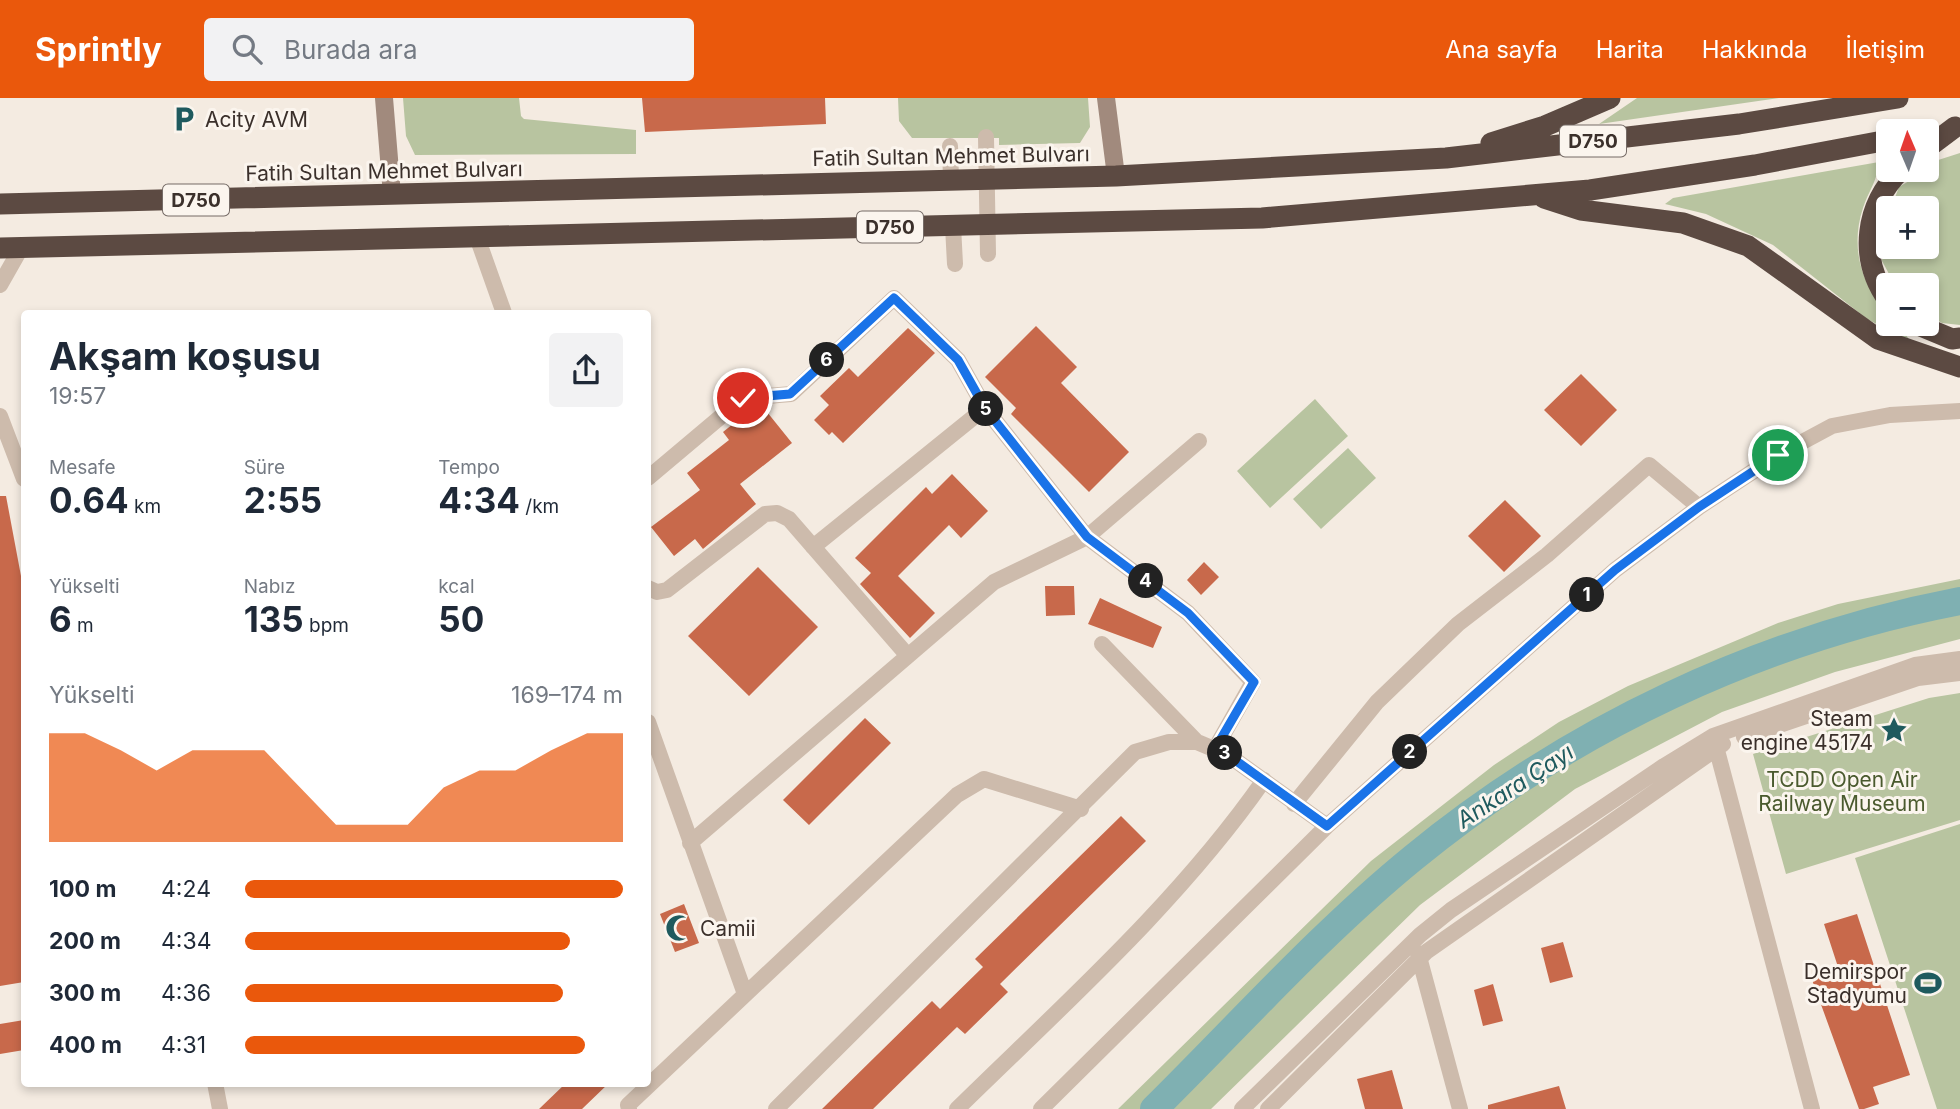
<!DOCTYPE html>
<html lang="tr">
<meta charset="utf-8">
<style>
:root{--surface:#fff;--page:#f2f2f3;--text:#1f2937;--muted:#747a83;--accent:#ea580c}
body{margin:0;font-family:Inter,sans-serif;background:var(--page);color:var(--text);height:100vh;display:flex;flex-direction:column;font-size:26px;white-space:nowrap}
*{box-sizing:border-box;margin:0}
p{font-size:23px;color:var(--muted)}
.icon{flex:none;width:38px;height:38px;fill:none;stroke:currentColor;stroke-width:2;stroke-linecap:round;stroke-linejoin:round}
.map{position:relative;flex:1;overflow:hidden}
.details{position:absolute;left:21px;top:212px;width:630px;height:777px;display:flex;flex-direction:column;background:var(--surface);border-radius:7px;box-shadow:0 4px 10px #0003}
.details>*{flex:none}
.needle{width:46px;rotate:358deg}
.tools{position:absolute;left:1876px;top:21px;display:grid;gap:14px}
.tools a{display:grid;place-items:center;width:63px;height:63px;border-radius:7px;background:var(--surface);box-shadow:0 4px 10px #0003;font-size:35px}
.pin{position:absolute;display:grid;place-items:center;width:60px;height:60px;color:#fff;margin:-30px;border:4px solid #fff;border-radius:50%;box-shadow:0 2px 7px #0007}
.km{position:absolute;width:35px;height:35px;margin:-18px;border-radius:50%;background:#222;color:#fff;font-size:19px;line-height:35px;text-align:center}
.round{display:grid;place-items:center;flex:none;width:74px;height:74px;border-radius:7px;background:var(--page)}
.summary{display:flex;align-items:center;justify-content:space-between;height:119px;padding:0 28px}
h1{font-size:38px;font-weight:700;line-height:52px}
.stats{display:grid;grid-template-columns:repeat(3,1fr);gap:10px;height:119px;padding:7px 28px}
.stats div{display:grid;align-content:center}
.stats b{font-size:35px;font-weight:700}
.stats small{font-size:19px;font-weight:400}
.stats p{font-size:19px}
.chart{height:196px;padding:14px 28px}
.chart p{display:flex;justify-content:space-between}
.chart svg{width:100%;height:126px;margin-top:7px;fill:var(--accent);opacity:.7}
ul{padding:0 28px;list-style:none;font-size:23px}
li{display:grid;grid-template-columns:112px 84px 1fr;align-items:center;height:52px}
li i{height:18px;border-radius:9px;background:var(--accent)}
header{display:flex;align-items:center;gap:42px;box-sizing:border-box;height:98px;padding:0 35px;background:var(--accent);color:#fff}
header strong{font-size:33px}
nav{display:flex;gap:38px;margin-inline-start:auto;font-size:24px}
.search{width:490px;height:63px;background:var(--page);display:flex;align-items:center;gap:18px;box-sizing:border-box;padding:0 24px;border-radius:7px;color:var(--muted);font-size:26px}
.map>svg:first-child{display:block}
.green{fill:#b8c4a0}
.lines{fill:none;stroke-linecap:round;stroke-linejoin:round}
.river{stroke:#7fb0b2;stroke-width:28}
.building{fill:#c8694b}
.street{stroke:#cdbbac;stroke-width:16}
.secondary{stroke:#a18a7d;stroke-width:18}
.highway{stroke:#5c4a42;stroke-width:21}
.route-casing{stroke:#fff;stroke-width:14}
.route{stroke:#1a73e8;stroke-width:9}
.labels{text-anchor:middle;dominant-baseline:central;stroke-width:6;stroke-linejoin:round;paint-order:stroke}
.shield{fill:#fbf5ee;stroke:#756b66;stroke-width:2}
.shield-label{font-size:19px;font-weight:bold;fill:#3b302b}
.poi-label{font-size:21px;fill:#3b302b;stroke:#fbf5ee;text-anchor:start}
.street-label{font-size:21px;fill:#3b302b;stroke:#fbf5ee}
.park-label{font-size:21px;fill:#4a5a2e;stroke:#fbf5ee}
.water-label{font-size:23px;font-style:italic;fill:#1f5a5e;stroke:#fbf5ee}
</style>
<header>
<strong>Sprintly</strong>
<div class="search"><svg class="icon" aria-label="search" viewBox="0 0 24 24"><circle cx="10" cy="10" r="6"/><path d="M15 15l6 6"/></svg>Burada ara</div>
<nav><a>Ana sayfa</a><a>Harita</a><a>Hakkında</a><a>İletişim</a></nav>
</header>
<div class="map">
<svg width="1960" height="1011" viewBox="0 0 1960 1011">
<rect width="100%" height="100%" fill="#f4ebe1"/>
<path class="green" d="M403 0H519L521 18 524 21 636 32V56L415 57 406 38Z
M898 0H1088L1090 29 1080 45 999 47V40H912L899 23Z
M1637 0H1779L1599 26Z
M1960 55V227L1942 225 1927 216V187H1895L1882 163 1888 116V149H1927V110H1891L1899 89 1927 72 1932 64Z
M1879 64C1878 82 1868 94 1863 110 1850 149 1861 187 1888 216V226H1898L1911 244 1867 221 1773 147 1706 116 1665 106 1673 100Z
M1315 301 1348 338 1270 410 1237 373Z
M1348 350 1376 380 1321 431 1293 401Z
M1960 481V541L1835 574 1722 614 1575 691 1420 807 1211 1011H1118L1371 763 1494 667 1559 624 1628 588 1778 525 1838 506Z
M1960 595V722L1786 776 1753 656 1929 600Z
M1960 726V1011H1937L1855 760Z"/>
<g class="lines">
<path class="river" d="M1154 1011C1239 927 1321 835 1413 760 1570 631 1761 541 1960 503"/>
</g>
<path class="building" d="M642 0H825L826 26 645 34Z
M1036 228 1077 269 1061 285 1129 354 1089 394 1011 316 1016 310 985 279Z
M908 230 935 255 843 345 832 334 829 337 814 322 829 307 820 298 849 270 858 279Z
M1581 276 1617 312 1581 348 1544 312Z
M763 309 792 345 740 386 756 406 703 451 695 441 674 458 651 429 700 392 687 375 729 342 723 334 753 310Z
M952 376 988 413 961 440 949 427 898 478 935 515 910 540 860 486 871 475 855 460 926 389 932 396Z
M0 398H6L24 494V884L0 888Z
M1505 402 1541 438 1504 474 1468 438Z
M1204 464 1219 479 1201 497 1187 482Z
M758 469 818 529 749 598 688 538Z
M1045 488H1074L1075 517 1046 518Z
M1100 500 1162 529 1153 550 1088 526Z
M865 620 891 645 809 727 783 702Z
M1121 718 1146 743 1000 886 1008 894 965 936 957 929 873 1011H822L932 903 940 911 983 869 975 861Z
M684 806 699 845 675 854 660 816Z
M1857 816 1910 977 1873 989 1879 1006 1864 1011H1859L1811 879 1838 869 1824 826Z
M1563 844 1573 879 1550 885 1541 850Z
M1493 886 1503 923 1483 928 1474 892Z
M24 922V952L0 956V926Z
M1392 972 1403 1011H1365L1357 981Z
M566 985H609L582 1011H539Z
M1559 988 1566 1011H1488V1007Z"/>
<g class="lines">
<path class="street" d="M986 39 988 156
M950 48 951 82
M953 128 955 166
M477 139 504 215
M0 187 21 150
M0 318 24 381
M648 380 743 300 791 296 894 200 958 262 985 310 1087 439 1188 515 1253 584 1215 651
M813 449 985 310
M648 490 657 494 667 492 765 416 777 415 789 421 908 558
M1102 546 1197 644
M648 624 745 896
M1744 639 1918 580 1960 575
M1714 641 1812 1011
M1294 706 1377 604 1458 526 1547 457 1649 367 1699 409
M690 745 994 484 1087 439 1199 343
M1418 855 1460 1011
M215 985 220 1011
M629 1011 628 1007 957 697 984 681 1081 711
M776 1011 1135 654 1169 644H1197L1228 657 1327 728
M957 1011C1063 907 1178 805 1264 682
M1041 1011 1327 728 1615 472 1699 409 1778 357 1832 328 1890 317 1960 313
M1242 1011 1420 837 1451 812 1664 668 1713 638 1915 567 1960 561
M1268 1011 1426 854 1723 646"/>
<path class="secondary" d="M384 0 392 97
M1106 0 1116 78"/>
<path class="highway" d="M1491 45 1545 28 1610 0
M1927 50 1955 29
M1544 100 1581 112 1683 125 1748 148 1878 241 1960 269
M0 106 1116 78 1446 60 1739 26 1898 0
M0 150 1262 120 1590 92 1755 67 1888 42
M1888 202C1858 160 1865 107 1901 72
M1916 226 1952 241 1960 240"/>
</g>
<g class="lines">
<defs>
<path id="route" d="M743 300 790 296 894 200 958 262 985 310 1087 439 1188 515 1254 584 1215 651 1228 657 1327 728 1615 472 1699 409 1778 357"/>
</defs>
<use href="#route" class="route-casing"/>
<use href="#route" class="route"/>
</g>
<defs>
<symbol id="parking-bare" viewBox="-9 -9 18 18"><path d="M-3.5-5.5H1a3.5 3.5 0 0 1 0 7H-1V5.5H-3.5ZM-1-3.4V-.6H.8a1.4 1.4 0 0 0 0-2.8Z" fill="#1f5a5e" stroke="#fbf5ee" stroke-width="2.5" paint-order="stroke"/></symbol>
<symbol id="sight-bare" viewBox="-9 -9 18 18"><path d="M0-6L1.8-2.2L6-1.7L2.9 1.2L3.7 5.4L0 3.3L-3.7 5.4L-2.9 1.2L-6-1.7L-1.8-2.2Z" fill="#1f5a5e" stroke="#fbf5ee" stroke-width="2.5" paint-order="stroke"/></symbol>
<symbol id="mosque-bare" viewBox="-9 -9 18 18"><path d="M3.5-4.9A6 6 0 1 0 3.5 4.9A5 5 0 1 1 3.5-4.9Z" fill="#1f5a5e" stroke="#fbf5ee" stroke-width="2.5" paint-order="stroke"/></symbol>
<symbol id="stadium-bare" viewBox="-9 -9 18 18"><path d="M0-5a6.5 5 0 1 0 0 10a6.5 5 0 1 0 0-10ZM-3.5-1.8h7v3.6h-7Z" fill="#1f5a5e" stroke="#fbf5ee" stroke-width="2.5" paint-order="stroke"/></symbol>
</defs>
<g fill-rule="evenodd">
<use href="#parking-bare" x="165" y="2" width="38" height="38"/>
<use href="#sight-bare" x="1875" y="613" width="38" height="38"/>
<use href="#mosque-bare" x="660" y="811" width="38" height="38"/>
<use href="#stadium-bare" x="1909" y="866" width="38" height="38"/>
</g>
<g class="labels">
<g class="shield">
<rect x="1560" y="27.5" width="66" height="31" rx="5"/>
<rect x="163" y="86.5" width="66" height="31" rx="5"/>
<rect x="857" y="113.5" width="66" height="31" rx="5"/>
</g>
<g class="shield-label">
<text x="1593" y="43">D750</text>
<text x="196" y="102">D750</text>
<text x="890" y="129">D750</text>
</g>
<g class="poi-label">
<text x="205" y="21">Acity AVM</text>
<text x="1873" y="620" text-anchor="end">Steam<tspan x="1873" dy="24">engine 45174</tspan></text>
<text x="700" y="830">Camii</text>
<text x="1907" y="873" text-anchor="end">Demirspor<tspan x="1907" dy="24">Stadyumu</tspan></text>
</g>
<g class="street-label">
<text transform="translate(951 58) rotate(-1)">Fatih Sultan Mehmet Bulvarı</text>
<text transform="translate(384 73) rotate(-1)">Fatih Sultan Mehmet Bulvarı</text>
</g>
<g class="park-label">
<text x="1842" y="681">TCDD Open Air<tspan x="1842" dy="24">Railway Museum</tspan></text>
</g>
<g class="water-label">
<text transform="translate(1515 688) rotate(-33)">Ankara Çayı</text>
</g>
</g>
</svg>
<div class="tools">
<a><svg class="needle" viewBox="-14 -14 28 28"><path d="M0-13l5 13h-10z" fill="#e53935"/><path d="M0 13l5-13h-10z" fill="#747a83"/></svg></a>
<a>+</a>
<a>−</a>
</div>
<div class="pin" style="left:1778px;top:357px;background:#1e9e55"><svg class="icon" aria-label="arrive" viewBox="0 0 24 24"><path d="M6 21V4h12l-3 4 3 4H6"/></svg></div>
<div class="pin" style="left:743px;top:300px;background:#d93025"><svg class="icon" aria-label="check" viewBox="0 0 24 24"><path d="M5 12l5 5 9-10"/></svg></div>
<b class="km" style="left:1587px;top:497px">1</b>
<b class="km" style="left:1410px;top:654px">2</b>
<b class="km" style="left:1225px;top:655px">3</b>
<b class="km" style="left:1146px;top:483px">4</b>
<b class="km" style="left:986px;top:311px">5</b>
<b class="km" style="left:827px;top:262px">6</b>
<section class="details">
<div class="summary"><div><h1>Akşam koşusu</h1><p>19:57</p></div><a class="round"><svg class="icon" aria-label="share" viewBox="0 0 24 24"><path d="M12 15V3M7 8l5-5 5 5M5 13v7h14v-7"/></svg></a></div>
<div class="stats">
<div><p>Mesafe</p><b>0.64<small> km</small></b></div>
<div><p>Süre</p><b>2:55</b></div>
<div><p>Tempo</p><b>4:34<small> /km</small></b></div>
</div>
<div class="stats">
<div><p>Yükselti</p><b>6<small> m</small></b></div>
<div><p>Nabız</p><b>135<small> bpm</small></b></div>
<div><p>kcal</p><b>50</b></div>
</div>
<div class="chart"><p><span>Yükselti</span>169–174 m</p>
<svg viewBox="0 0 160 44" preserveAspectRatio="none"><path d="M0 44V6L10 6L20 12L30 19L40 12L50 12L60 12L70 25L80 38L90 38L100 38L110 25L120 19L130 19L140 12L150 6L160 6V44z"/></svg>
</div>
<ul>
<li><b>100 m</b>4:24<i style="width:100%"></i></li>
<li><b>200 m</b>4:34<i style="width:86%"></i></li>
<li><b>300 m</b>4:36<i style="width:84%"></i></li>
<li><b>400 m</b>4:31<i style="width:90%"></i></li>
</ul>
</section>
</div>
